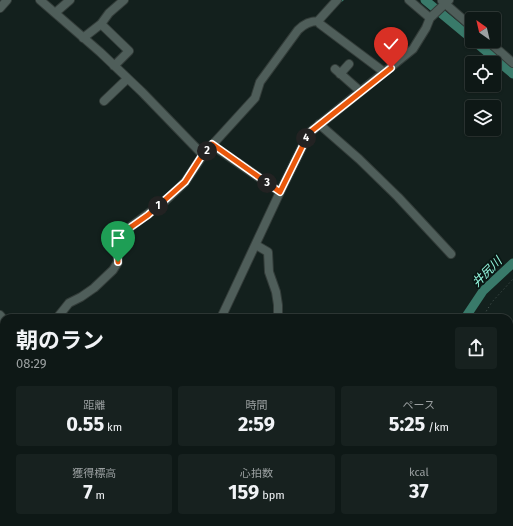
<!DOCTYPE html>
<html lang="ja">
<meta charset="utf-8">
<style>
:root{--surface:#0e1816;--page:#17211f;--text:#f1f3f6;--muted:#9ba0a1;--line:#2e3735}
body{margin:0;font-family:"Fira Sans","Noto Sans JP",sans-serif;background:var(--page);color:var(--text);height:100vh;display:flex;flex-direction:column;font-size:15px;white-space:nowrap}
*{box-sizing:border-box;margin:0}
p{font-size:13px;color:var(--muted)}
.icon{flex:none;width:22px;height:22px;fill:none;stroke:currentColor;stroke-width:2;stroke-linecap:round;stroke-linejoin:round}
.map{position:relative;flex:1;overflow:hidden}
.sheet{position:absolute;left:0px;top:314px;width:513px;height:212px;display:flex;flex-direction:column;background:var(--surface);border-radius:12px 12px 0 0;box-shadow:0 1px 3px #0004,0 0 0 1px var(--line)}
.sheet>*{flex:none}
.needle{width:26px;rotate:326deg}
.buttons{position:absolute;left:465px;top:12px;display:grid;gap:8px}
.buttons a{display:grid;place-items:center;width:36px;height:36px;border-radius:4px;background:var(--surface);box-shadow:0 1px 3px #0004,0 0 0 1px var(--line);font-size:20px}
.pin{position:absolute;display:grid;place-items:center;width:34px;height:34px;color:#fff;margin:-41px -17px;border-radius:50% 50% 50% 0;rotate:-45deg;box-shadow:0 0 4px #0007}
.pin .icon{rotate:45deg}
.km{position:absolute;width:20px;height:20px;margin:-10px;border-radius:50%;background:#222;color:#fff;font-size:11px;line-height:20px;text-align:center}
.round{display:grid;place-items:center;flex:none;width:42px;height:42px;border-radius:4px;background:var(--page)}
.head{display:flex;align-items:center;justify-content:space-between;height:68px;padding:0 16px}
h1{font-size:22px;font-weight:700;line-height:30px}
.stats{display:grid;grid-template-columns:repeat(3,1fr);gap:6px;height:68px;padding:4px 16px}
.stats div{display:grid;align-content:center;border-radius:4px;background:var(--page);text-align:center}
.stats b{font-size:20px;font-weight:700}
.stats small{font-size:11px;font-weight:400}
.stats p{font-size:11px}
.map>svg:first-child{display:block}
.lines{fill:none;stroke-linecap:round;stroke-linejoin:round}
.stream{stroke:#397a6a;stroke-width:1.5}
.river{stroke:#397a6a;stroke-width:9}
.minor-casing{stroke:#333c39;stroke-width:10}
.major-casing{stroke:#333c39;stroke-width:12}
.path{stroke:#4f5b58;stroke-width:1;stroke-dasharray:1 3;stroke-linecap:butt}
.minor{stroke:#4f5e5a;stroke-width:8}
.major{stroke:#32907e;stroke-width:10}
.route-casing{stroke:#fff;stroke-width:8}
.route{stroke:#ea580c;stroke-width:5}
.labels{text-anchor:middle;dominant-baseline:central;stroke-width:3.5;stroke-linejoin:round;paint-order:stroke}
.water-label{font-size:12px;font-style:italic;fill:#95f9e0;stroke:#0a1714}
</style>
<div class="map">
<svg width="513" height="526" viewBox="0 0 513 526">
<rect width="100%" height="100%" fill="#13201d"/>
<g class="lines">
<path class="stream" d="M339 3 343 0"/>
<path class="river" d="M425 0 472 39
M474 41 513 74
M465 318 483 291 513 263
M371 526 373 522"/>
<defs>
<path id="minor" d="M40 0 100 52 142 92 203 155
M409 0 430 18
M442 1 472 27
M0 8 7 0
M55 13 70 0
M318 21 320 24 384 72
M101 24 129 51 114 66
M83 38 101 24 109 13 124 0
M488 41 513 63
M335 69 360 91
M340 74 349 64
M104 101 127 79
M319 124 359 159 398 197 451 254
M212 145 280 192
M256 245 268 252 269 272 276 292 278 305V318
M0 315 4 320
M57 318 69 303 81 297 94 288 113 270 118 262 117 241 118 238 121 234 165 201 185 182 203 155 255 98 260 82 298 30C304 24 310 21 318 21L337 0
M221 318 280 192 309 133 413 49 426 28 430 18 449 0
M0 371 4 367
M509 409 513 413
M279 522 281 526
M407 522 409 526
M39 526V522
M299 526 304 522"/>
<path id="major" d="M0 488 4 491
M111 522 201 526"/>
</defs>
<use href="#minor" class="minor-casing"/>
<use href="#major" class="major-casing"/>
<path class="path" d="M482 318 492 302 513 279
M386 526 388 522"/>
<use href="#minor" class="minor"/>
<use href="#major" class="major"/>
</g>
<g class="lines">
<defs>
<path id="route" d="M118 262 117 241 121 234 148 215 185 182 203 154 212 144 280 192 309 133 391 68"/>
</defs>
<use href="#route" class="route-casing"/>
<use href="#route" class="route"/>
</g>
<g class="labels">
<g class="water-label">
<text transform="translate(487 272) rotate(-45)">井尻川</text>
</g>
</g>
</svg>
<div class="buttons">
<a><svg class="needle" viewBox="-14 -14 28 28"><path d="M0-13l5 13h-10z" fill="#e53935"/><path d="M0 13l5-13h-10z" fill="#9ba0a1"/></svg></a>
<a><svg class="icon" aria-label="locate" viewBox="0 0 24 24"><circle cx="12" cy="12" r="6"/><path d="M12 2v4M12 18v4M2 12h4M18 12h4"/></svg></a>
<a><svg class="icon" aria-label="layers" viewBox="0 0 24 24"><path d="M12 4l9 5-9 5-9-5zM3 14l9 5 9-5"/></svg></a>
</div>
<div class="pin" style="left:118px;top:262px;background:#1e9e55"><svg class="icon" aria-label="arrive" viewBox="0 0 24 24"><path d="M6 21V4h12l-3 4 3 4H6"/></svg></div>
<div class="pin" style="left:391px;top:68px;background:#d93025"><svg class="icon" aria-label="check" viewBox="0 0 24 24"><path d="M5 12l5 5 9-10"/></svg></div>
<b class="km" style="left:158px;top:206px">1</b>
<b class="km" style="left:207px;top:151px">2</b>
<b class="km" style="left:267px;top:183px">3</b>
<b class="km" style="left:306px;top:138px">4</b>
<section class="sheet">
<div class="head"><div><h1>朝のラン</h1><p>08:29</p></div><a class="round"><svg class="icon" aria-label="share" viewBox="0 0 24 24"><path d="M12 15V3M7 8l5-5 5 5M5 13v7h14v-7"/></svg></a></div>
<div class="stats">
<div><p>距離</p><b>0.55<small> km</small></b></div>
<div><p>時間</p><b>2:59</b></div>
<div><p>ペース</p><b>5:25<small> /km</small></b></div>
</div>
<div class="stats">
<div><p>獲得標高</p><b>7<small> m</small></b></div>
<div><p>心拍数</p><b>159<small> bpm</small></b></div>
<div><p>kcal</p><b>37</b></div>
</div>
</section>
</div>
